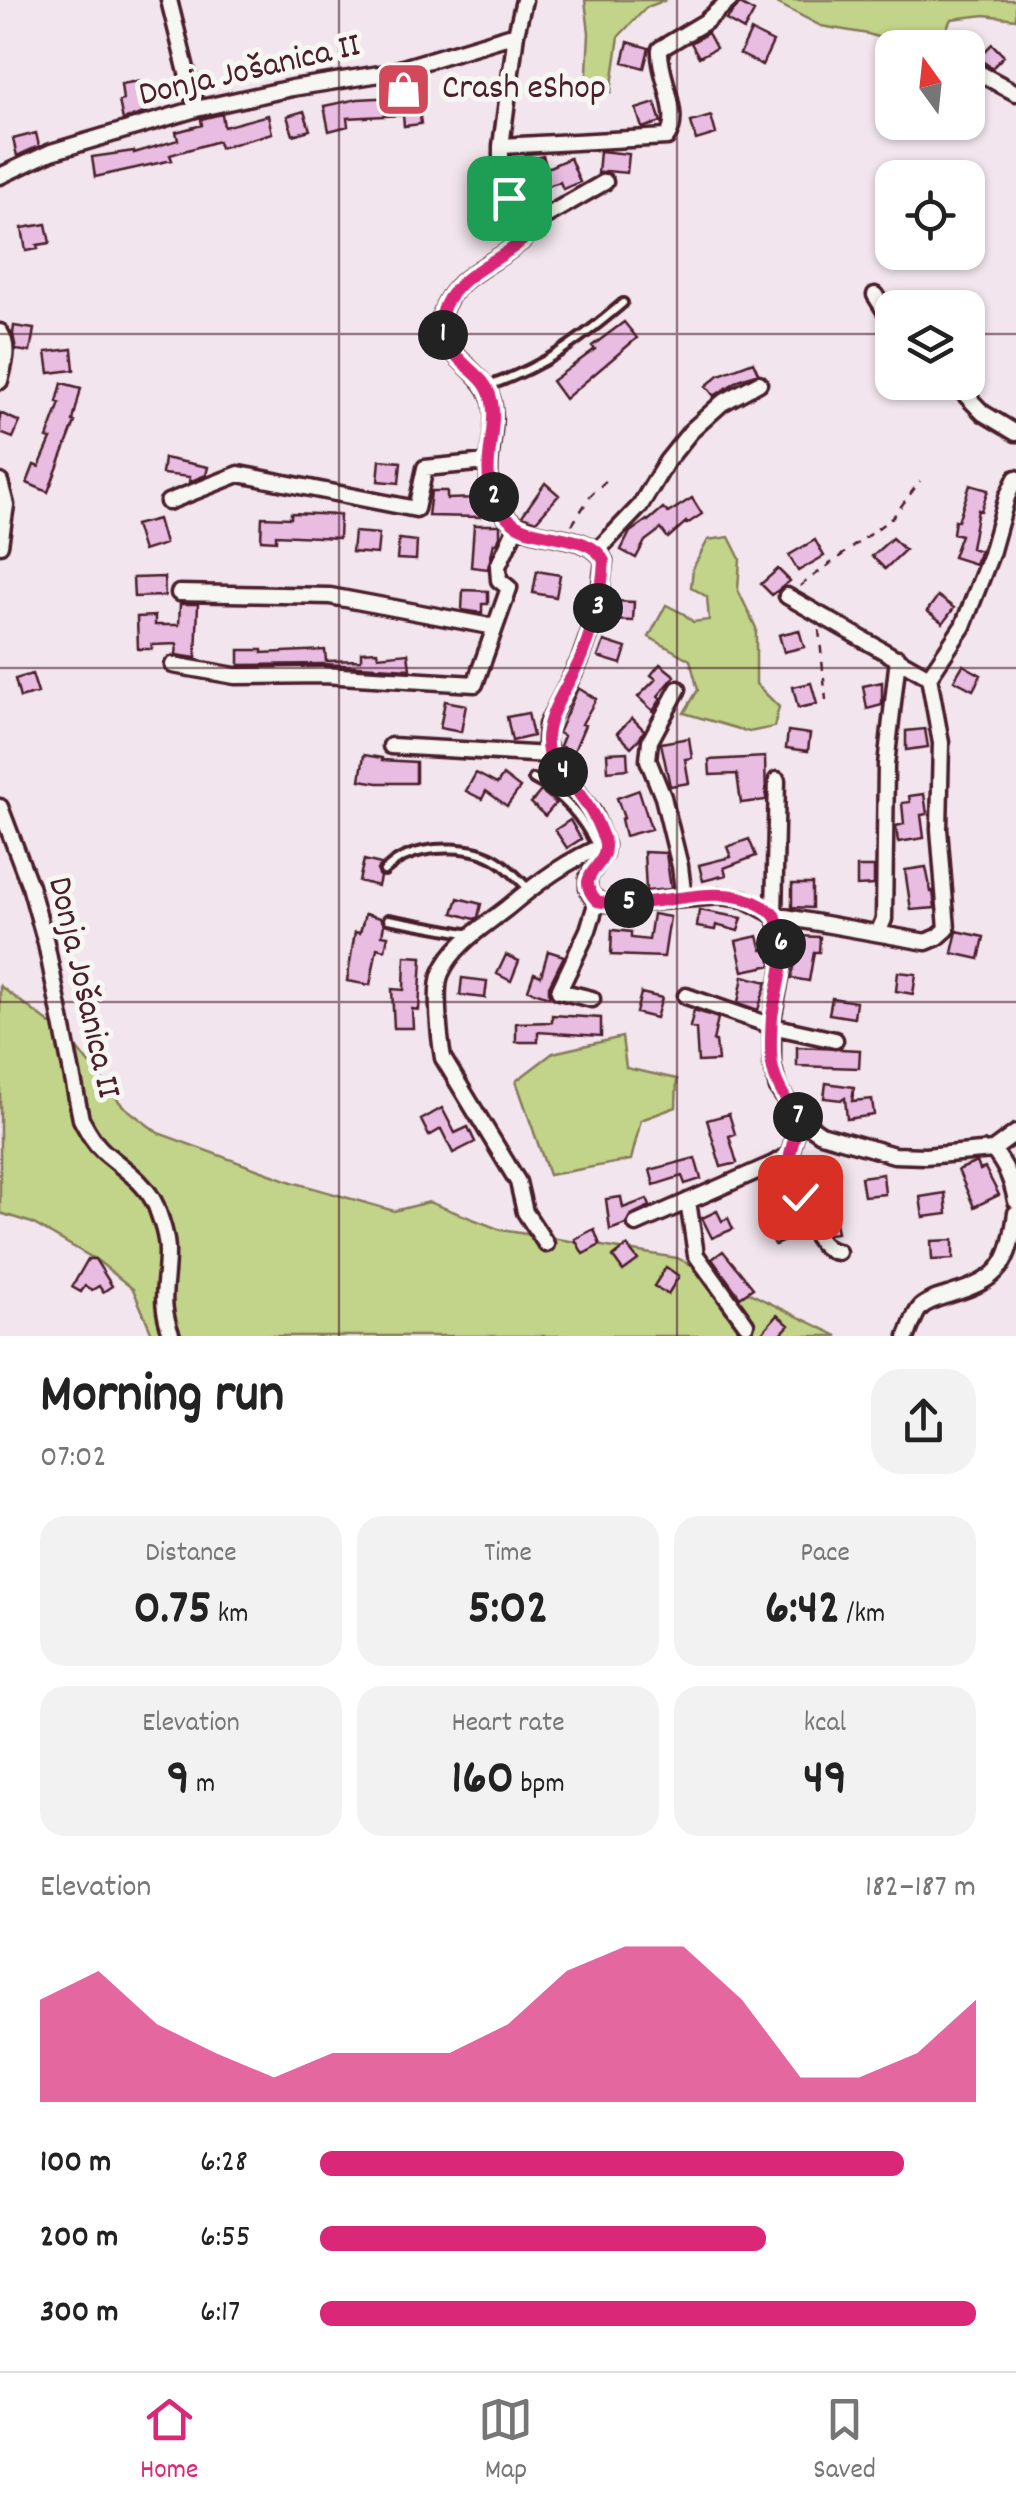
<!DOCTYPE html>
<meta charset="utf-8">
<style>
:root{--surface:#fff;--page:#f2f2f2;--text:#222;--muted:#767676;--line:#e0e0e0;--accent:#db2777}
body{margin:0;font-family:Dekko,sans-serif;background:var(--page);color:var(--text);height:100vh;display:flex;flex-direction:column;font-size:38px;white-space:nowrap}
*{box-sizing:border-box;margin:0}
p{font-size:32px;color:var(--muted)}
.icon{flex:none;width:55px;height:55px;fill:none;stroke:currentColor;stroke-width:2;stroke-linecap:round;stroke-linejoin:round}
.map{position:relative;height:1336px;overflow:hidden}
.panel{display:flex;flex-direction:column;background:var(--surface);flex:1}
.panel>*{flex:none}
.needle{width:65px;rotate:345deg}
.controls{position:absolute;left:875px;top:30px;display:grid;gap:20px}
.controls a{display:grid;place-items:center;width:110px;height:110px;border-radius:20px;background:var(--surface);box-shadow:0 2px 8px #0004;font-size:50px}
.pin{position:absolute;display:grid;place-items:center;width:85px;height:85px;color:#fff;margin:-42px;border-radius:20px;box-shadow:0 5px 15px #0006}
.km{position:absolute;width:50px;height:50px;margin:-25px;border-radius:50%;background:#222;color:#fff;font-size:28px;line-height:50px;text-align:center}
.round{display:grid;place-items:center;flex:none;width:105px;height:105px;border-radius:30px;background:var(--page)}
.head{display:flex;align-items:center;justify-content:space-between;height:170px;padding:0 40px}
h1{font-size:55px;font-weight:700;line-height:75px}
.figures{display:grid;grid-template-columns:repeat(3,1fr);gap:15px;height:170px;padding:10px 40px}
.figures div{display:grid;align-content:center;border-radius:25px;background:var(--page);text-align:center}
.figures b{font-size:50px;font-weight:700}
.figures small{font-size:28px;font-weight:400}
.figures p{font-size:28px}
.chart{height:280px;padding:20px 40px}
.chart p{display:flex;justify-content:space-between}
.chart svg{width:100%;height:180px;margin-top:10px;fill:var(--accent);opacity:.7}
ul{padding:0 40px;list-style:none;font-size:32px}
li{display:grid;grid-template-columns:160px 120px 1fr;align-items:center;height:75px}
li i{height:25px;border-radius:12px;background:var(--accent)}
.dock{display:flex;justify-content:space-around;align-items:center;height:140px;border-top:2px solid var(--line);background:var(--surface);font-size:28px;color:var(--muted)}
.dock a{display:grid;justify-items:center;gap:5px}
.dock .selected{color:var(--accent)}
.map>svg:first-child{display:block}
.green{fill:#c1d489;stroke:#867a5a;stroke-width:2.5}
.building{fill:#e9bde2;stroke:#4a1f2b;stroke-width:2.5}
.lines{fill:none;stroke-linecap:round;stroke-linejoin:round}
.service-casing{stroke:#4a1f2b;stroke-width:14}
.minor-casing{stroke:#4a1f2b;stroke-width:21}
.path{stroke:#4a1f2b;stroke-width:2.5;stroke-dasharray:8 8;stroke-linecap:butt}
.service{stroke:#f6f6f2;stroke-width:6}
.minor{stroke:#f6f6f2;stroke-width:14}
.route-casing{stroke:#fff;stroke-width:20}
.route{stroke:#db2777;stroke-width:12}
.grid{fill:none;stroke:#4a1f2b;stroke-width:2.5;stroke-opacity:0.55}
.labels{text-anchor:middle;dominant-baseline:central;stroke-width:10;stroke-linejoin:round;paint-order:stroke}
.street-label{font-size:35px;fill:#4a1f2b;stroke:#f6f6f2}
.poi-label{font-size:35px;fill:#4a1f2b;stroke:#f6f6f2;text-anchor:start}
</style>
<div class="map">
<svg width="1016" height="1336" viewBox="0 0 1016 1336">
<rect width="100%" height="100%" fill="#f2e5ed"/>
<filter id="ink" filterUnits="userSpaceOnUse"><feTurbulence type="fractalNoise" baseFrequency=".01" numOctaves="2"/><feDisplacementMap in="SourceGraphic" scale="20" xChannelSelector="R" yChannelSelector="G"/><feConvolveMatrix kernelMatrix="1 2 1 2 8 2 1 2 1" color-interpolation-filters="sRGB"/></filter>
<g filter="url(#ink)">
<path class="green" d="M585 0H666L647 7 619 36 611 92H586L589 33Z
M771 0H1016V19L985 15 951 19 938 47H909L868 34 821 26Z
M729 537 740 559 738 590 756 628V684L779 707 774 727 749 732 684 713 698 690 690 660 649 637 666 605 684 614 693 622 709 620 707 597 691 587 693 568 708 540Z
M0 986 67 1036 122 1105 158 1133 292 1182 394 1211 429 1202 501 1230 677 1258 838 1336H153L133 1289 98 1261 32 1223 0 1213Z
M622 1037 626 1068 677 1079 676 1107 641 1120 631 1160 549 1175 516 1081 553 1053Z"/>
<path class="building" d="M740 4 754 12 744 30 726 20Z
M751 31 773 42 762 65 740 54Z
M708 33 716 48 699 57 691 43Z
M628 42 649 48 644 68 623 62Z
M992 44 1004 56 992 68 978 58Z
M139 81 147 112 123 120 119 101 123 100 121 84Z
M394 97 395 104 418 101 421 124 404 126 403 115 347 118 348 126 329 131 324 106 358 99Z
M655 103 661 122 642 128 636 109Z
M304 111 310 130 293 135 287 116Z
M222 114 224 127 268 115 272 133 220 148 218 141 170 155 172 160 95 177 92 157 134 151V153L178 140 176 132 202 125 201 119Z
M711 116 716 134 696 140 691 122Z
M36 133 39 146 17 156 13 139Z
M600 151 629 154 627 173 606 171 598 174Z
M543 156 547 168 570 158 580 182 563 189 560 182 531 191 522 162Z
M46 224 50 243 37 245 38 249 26 251 22 228Z
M624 322 637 338 565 399 552 381 595 349 592 346Z
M14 326 34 329 30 352 16 350 13 334Z
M72 349 74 370 49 373 46 352Z
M753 362 758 373 739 380 714 396 706 386 719 375Z
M62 383 81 388 73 421 75 422 48 492 27 483 34 465 39 467 51 439 47 438 60 403 57 402Z
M0 413 20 422 13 438 0 433Z
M164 458 208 467 206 475 189 482 190 477 162 474Z
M380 460 401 462 399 483 378 481Z
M545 483 559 495 536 521 522 516Z
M970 485 988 490 981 511 978 510 971 548 980 551 975 564 953 557 961 535 953 533 955 520 958 521Z
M431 491H447V499L479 498 480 517 428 516Z
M692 498 702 514 687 524 686 522 668 538 661 529 645 541 636 558 621 550 630 532 647 520 648 521 663 508 668 513Z
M291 513 340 515 339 538 276 535V541L261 540 262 517 291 518Z
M158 519 165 544 143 551 135 525Z
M474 525H500V536L497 543H494L488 569 471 567Z
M354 532 379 534 377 554 352 552Z
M892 538 905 550 885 569 872 556Z
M399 539 417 541 416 560 397 559Z
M815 540 824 556 798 571 789 555Z
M778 569 790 581 772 595 761 584Z
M537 571 560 575 556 597 533 593Z
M164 577 165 596 134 597 133 578Z
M463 590 488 591V604H482V613L462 610Z
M938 596 954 608 943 623 927 611Z
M612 601 634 602 633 621 611 620Z
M180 604H198L196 658 176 655 177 644 152 645V649H138L137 617 155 616V625H179Z
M799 630 804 647 784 652 779 635Z
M604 641 626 648 621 664 598 657Z
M239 650H262V653L325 650 326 661 361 660V652L377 651 378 656 408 653 410 669 323 664 239 665Z
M660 664 675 676 658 696 661 699 653 711 638 697 656 679 651 675Z
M963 665 981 675 973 690 954 680Z
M32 674 38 693 20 698 15 679Z
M882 682V705L867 709 863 686Z
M811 683 817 704 798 708 793 687Z
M578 688 596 699 582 724 585 725 574 751 560 746 564 736 558 733Z
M445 701 466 705 461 732 440 728Z
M528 713 533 736 512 741 507 717Z
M632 718 644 730 640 738 631 747 617 733Z
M925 729 928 747 906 750V731Z
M788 731 810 734 808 751 786 748Z
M689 738 692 758 685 759 689 783 670 786 661 743Z
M627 752 628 769 608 771 607 753Z
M364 755 382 758V760L416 762V783H378L360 780Z
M765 757 766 800 741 803 737 774 710 775 709 760Z
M476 773 497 784 503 775 520 788 507 806 486 791 482 799 466 791Z
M639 790 651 829 625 836 621 819 624 818 617 798Z
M541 791 556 803 545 816 531 803Z
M924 794 927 814 921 815 924 838 898 842 896 826 904 824 902 803 910 802 909 796Z
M570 820 581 839 567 848 555 830Z
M749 839 756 856 724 868 726 875 703 881 699 865 731 857 727 847Z
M644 852 666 853 671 889 646 891Z
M364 860 381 864 377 870 380 877 378 886 359 881Z
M857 867H874V885L857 886Z
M926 867 931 892 933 891 935 908 911 910 905 870Z
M792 884H812V908L792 907Z
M458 898 481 904 478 917 474 919 453 913Z
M699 910 742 918 738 931 716 925 715 930 697 927Z
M365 914 381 918 384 925 382 935 388 936 385 950 377 948 370 985 347 981 355 932 360 933Z
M653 914 670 917 664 957 611 955 612 930 631 932V938L649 940Z
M957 931 984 937 979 959 952 953Z
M758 936 762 950 768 949 772 965 743 971 736 941Z
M797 936 820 937 819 952H814L809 981 791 978 795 964Z
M548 951 564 956 549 986V997L528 990 534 973 541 976Z
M506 955 519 961 511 981 497 974Z
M405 956 422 957 419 1010 412 1009 413 1028H394L392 989 404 990Z
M898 972 916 974 913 994 896 991Z
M743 976 767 982 758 1010 738 1003Z
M462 978 487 981 485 998 460 995Z
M641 993 662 998 656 1018 636 1013Z
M832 998 856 1002 854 1018 829 1014Z
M694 1010 718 1018 713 1041H716L718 1061 698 1062 696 1029 690 1027Z
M552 1015 601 1018V1036L538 1032V1042H516V1023L552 1022Z
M797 1047 860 1050 859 1068 797 1066Z
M826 1083 854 1087 852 1101 872 1099 874 1115 847 1119 845 1098 842 1100 824 1098Z
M442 1108 455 1133 468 1127 475 1142 453 1153 441 1129 429 1136 421 1120Z
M729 1114 735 1134 729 1136 737 1163 721 1167 707 1120Z
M801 1155H821L822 1218 834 1216 837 1233 828 1234 821 1222Z
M695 1158 701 1179 685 1184 682 1176 654 1185 650 1170Z
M977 1162 980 1170 985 1168 999 1195 974 1207 958 1170Z
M883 1174 885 1194 864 1196 861 1177Z
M945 1193 947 1214 923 1217 920 1197Z
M621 1197 623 1208 647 1199 650 1206 631 1215 626 1224 610 1230 606 1199Z
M717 1211 722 1221 728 1218 733 1229 712 1238 702 1218Z
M784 1220 791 1238 775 1245 767 1227Z
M594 1229 600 1245 583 1254 575 1239Z
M953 1240V1259L932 1260 931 1241Z
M627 1246 638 1260 623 1271 613 1257Z
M723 1251 753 1288 740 1297 712 1259Z
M88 1259H95L112 1286 103 1292 99 1286 92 1290 85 1286 81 1292 72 1287Z
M666 1267 679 1276 668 1294 654 1286Z
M777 1315 789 1325 779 1336H759Z"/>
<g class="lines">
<defs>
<path id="service" d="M486 387C545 366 576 343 623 303
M533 779C563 794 582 817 597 847
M384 871C390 866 396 860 404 857 430 845 474 845 498 861 509 868 518 879 528 888
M388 919 471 934"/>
<path id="minor" d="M169 0 196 109
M524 0 516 34 501 146C501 159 500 174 504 186 511 204 524 218 525 238 499 263 452 275 442 314 433 349 472 363 487 389 510 429 462 484 515 524 538 540 591 533 604 561L598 610 580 660 547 725 546 741 550 755 593 813 605 845 604 853 588 878V888L591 895 601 903H635L720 896 744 899 774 915 778 924 784 957 772 1020V1064L778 1088 799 1119 821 1134 894 1155 925 1156 993 1150 1016 1133
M968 67 1016 93
M501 146 667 137C683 115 658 75 660 49L705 22 730 0
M0 176 51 152 196 109 292 88 386 73 516 34
M525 228 605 182
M875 295 892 322
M0 332C10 348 4 364 0 381
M953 382 983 413 1016 433
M0 482 6 505 0 545
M168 502 239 474 416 509 425 468 487 462
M597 551 640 506 667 461 691 431 722 403 759 383
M179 593 330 596 495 627
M173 665 235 676 323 675 475 684 509 588 499 580 498 566 517 525
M929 677 963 626 991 554 1007 497 1016 478
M678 689 650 741 648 760 663 797 680 866 684 899
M391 746 550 755
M777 780 774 915 926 942 938 937 947 929 939 829 941 743 929 677 787 596
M0 807 30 886 46 943 81 1119C87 1130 93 1142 103 1151 122 1168 145 1181 156 1206 161 1220 167 1236 167 1252 167 1287 158 1300 172 1336
M878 933 884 919 886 765 898 658
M686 996 772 1026 835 1040
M592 999 559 991 588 930 597 901
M993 1150C1006 1166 1012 1180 1016 1201
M790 1154C797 1179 807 1250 838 1252
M688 1201 696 1255 746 1324
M636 1224 773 1164 790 1154 799 1119
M546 1244 525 1212 518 1182 443 1058C440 1041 434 988 441 973 454 944 483 927 507 908 537 883 569 859 605 845
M907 1336C911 1327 914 1314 921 1307 929 1300 941 1297 951 1294 1001 1279 1009 1264 1016 1213"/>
</defs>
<use href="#service" class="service-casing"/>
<use href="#minor" class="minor-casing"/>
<path class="path" d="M572 525 591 495 607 480
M800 586 893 517 920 481
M819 630 826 700"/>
<use href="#service" class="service"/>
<use href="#minor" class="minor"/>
</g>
</g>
<g class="lines" filter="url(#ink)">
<defs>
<path id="route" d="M509 198 522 221 525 238C499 263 452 275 442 314 434 346 466 362 483 382 514 421 459 482 515 524 538 540 592 533 604 561 602 596 594 623 582 655 570 686 541 717 548 752 565 779 589 800 600 830 602 835 605 840 605 845 607 869 572 874 597 901 642 912 699 886 743 898 754 901 771 909 776 918 792 946 776 988 772 1017 771 1032 770 1049 772 1064 775 1085 787 1101 799 1119L790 1154 800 1197"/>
</defs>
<use href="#route" class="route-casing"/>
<use href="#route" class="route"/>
</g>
<path class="grid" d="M339 0V1336M677 0V1336M0 334H892M968 334H1016M0 668H1016M0 1002H1016"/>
<defs>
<symbol id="shop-square" viewBox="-11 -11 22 22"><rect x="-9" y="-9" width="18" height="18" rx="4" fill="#d1495b" stroke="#f6f6f2"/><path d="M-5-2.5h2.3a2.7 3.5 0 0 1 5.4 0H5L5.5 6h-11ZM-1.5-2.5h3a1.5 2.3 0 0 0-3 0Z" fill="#fff"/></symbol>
</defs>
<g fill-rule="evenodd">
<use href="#shop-square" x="372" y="58" width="63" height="63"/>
</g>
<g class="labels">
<g class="street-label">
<text transform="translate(250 72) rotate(-13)">Donja Jošanica II</text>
<text transform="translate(82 988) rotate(77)">Donja Jošanica II</text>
</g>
<g class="poi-label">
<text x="442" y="90">Crash eShop</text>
</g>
</g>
</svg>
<div class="controls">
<a><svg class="needle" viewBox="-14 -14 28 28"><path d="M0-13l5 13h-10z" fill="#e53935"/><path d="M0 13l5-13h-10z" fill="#767676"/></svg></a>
<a><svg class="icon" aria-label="locate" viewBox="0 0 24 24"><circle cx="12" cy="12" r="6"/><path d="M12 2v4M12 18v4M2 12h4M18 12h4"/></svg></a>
<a><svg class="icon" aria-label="layers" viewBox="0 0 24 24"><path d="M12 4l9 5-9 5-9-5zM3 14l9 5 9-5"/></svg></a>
</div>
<div class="pin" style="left:509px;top:198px;background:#1e9e55"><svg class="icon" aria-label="arrive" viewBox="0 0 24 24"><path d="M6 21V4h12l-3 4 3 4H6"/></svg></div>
<div class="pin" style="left:800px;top:1197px;background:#d93025"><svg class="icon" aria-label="check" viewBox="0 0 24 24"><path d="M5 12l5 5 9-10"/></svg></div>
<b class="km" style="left:443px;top:335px">1</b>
<b class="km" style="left:494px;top:497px">2</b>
<b class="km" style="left:598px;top:608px">3</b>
<b class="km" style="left:563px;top:772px">4</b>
<b class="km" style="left:629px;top:903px">5</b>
<b class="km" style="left:781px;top:944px">6</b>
<b class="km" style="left:798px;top:1117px">7</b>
</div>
<section class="panel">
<div class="head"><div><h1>Morning run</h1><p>07:02</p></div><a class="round"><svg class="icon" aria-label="share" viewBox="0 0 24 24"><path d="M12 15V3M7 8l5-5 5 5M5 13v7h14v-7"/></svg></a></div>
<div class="figures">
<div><p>Distance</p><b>0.75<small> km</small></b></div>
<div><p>Time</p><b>5:02</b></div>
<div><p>Pace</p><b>6:42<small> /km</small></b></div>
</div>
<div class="figures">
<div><p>Elevation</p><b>9<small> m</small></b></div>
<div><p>Heart rate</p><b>160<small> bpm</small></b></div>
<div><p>kcal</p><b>49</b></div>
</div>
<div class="chart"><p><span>Elevation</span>182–187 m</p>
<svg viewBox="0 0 160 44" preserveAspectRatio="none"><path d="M0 44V19L10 12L20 25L30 32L40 38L50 32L60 32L70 32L80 25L90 12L100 6L110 6L120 19L130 38L140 38L150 32L160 19V44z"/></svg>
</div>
<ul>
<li><b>100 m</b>6:28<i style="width:89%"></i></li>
<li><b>200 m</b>6:55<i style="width:68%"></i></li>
<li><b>300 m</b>6:17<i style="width:100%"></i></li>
</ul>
</section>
<nav class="dock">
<a class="selected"><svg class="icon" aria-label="home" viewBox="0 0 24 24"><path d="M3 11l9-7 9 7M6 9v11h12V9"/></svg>Home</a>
<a><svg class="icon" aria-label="map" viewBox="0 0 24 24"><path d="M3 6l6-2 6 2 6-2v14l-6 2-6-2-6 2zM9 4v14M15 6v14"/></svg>Map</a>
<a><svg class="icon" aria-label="saved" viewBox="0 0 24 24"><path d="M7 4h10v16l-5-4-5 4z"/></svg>Saved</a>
</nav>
